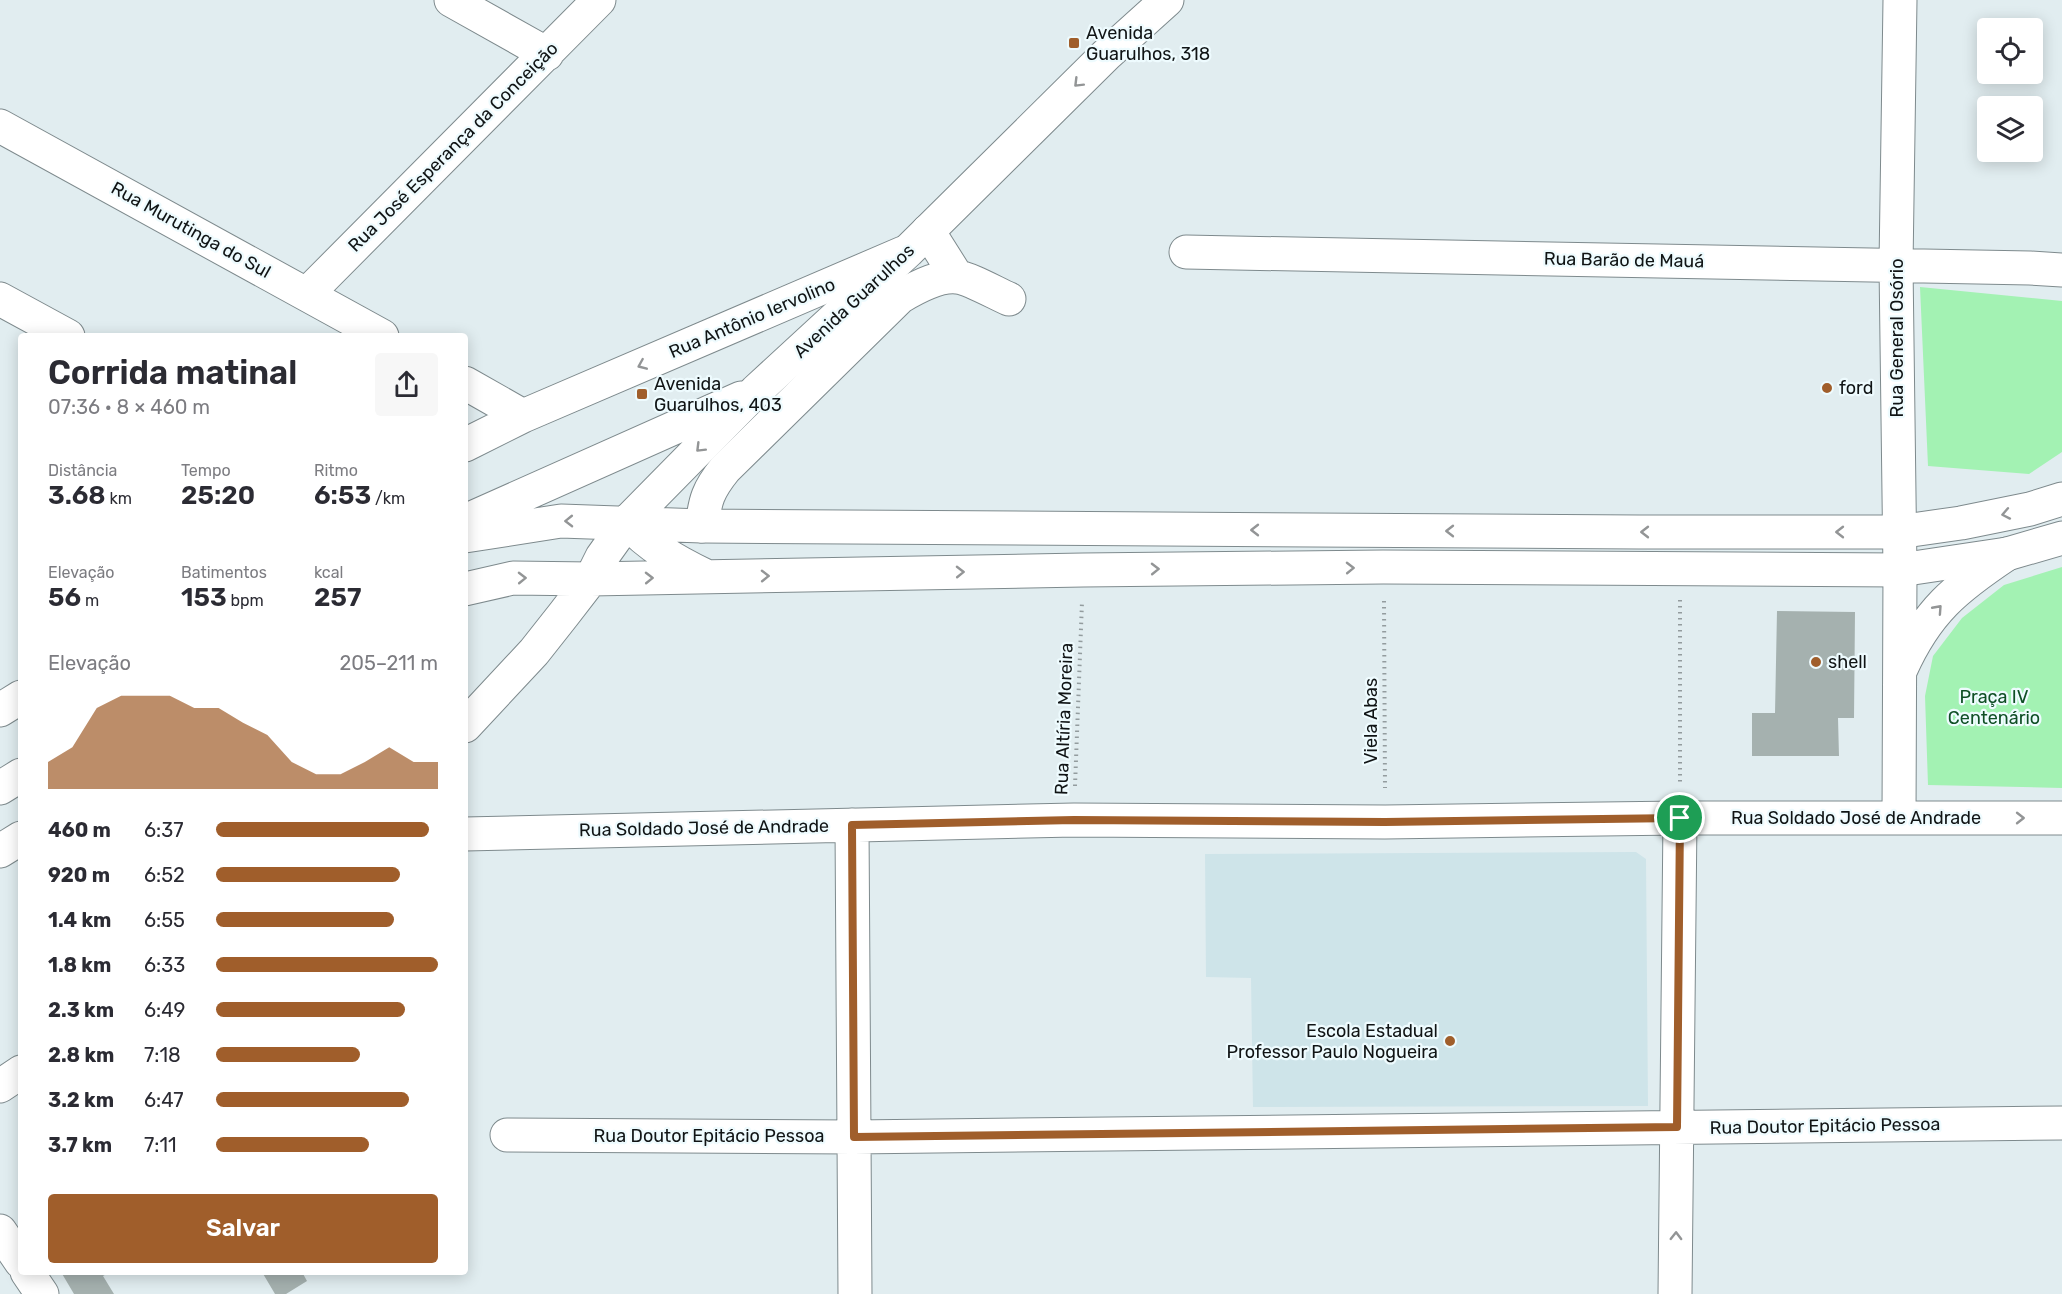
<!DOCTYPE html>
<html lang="pt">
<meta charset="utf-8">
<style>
:root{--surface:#fff;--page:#f7f7f7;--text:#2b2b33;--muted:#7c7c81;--accent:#a05e2b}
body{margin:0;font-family:Rubik,sans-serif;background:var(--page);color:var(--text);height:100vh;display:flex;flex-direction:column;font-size:22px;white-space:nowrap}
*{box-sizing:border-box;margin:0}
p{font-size:20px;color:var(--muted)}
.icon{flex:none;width:33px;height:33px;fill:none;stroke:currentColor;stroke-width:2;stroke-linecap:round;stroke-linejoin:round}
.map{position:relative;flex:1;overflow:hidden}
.details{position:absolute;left:18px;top:333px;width:450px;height:942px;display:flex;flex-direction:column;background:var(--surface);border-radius:6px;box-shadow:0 3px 15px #0003}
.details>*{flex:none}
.fabs{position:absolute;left:1977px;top:18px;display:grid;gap:12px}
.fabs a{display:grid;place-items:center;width:66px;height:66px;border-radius:6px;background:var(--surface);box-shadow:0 3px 15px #0003;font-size:30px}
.pin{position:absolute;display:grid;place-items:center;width:51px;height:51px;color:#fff;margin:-26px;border:3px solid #fff;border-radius:50%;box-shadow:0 2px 6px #0007}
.round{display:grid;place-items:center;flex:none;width:63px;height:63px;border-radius:6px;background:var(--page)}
.summary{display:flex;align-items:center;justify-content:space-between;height:102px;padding:0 30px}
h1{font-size:33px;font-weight:600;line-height:45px}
.metrics{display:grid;grid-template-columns:repeat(3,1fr);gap:9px;height:102px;padding:6px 30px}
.metrics div{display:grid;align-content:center}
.metrics b{font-size:26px;font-weight:600}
.metrics small{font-size:16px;font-weight:400}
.metrics p{font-size:16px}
.chart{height:168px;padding:12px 30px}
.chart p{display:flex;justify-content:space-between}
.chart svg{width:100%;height:108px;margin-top:6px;fill:var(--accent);opacity:.7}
.cta{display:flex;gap:12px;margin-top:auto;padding:12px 30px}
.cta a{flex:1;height:69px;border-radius:6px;background:var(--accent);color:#fff;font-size:24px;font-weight:600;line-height:69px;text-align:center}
ul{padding:0 30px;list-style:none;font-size:20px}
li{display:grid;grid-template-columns:96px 72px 1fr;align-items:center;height:45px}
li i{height:15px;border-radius:8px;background:var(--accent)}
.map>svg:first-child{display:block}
.built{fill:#cee4e9}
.green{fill:#a3f2b3}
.building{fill:#a5b1af}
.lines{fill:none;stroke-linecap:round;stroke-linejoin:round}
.minor-casing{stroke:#7e8a8d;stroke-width:35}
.major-casing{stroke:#7e8a8d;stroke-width:35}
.path{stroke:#939c9e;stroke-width:4;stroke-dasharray:1.5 4.5;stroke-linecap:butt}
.minor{stroke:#fff;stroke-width:33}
.major{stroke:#fff;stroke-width:33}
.oneway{stroke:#939596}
.route-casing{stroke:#fff;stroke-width:12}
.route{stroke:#a05e2b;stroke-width:8}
.poi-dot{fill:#a05e2b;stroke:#eefbfe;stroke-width:2}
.labels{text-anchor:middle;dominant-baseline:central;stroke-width:4.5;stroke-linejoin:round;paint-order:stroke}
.poi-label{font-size:18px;fill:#101415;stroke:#eefbfe;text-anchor:start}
.street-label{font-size:18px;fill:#101415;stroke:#eefbfe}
.park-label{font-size:18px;fill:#0f4f25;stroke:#eefbfe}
</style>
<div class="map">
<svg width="2062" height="1294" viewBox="0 0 2062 1294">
<rect width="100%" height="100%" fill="#e1edf0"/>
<path class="built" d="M1636 852 1646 859 1648 1106 1253 1107 1251 978 1206 977 1205 854Z"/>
<path class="green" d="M1920 287 2062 301V452L2029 474 1928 466Z
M2062 567V788L1928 785 1925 696 1933 656 1962 618 2004 585Z"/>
<path class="building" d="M1777 611 1855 612 1854 718H1838L1839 756H1752V713H1775Z
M61 1272H110L103 1276 114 1294H74Z
M262 1272H302L307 1281 286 1294H275Z"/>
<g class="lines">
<defs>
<path id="minor" d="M451 0 547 54
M0 126 382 336
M928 231 957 277
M1186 252 2030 268 2062 270
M307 294 599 0
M0 299 68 336
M465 383 523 416
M465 445 523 416 903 253
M702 526C705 500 708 490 725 469L900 297C915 288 939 275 957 277 969 278 997 294 1009 299
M1901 669C1927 611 1956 588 2007 554
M0 710 21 697
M1899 818 1900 570 1896 265 1900 0
M852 825 855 1294
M465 834 1074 820 1385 822 1680 818H2062
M507 1135 854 1137 2062 1123
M0 1231 21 1262
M27 1272 42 1294
M1675 1294 1680 818"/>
<path id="major" d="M465 521 741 398
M627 522C649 546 675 561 704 575
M465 536 561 521 702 526 1639 532H1898L1961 523 2030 509 2062 499
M465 589 513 578 591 579 1083 570 1383 567 1900 570 2007 554 2062 538
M465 726 534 652 564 614 591 579 602 557 627 522 756 391 908 251 1106 55 1167 0
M0 788 21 775
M0 851 21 838
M0 1086 21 1072"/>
</defs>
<use href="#minor" class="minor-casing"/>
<use href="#major" class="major-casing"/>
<path class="path" d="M1680 600V785
M1384 601 1385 788
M1075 786 1082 602"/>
<use href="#minor" class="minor"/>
<use href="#major" class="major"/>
</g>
<defs><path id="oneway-chevron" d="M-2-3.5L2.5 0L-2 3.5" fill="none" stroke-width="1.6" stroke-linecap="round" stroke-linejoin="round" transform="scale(1.5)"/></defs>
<g class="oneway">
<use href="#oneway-chevron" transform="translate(1078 83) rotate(135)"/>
<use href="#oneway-chevron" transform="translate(642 365) rotate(157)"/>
<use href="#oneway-chevron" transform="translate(700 448) rotate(135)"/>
<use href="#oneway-chevron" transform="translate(2006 514) rotate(169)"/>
<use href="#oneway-chevron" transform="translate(569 521) rotate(179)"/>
<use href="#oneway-chevron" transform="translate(1255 530) rotate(-180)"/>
<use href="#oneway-chevron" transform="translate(1450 531) rotate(-180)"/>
<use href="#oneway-chevron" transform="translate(1645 532) rotate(180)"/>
<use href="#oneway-chevron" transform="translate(1840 532) rotate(180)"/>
<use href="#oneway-chevron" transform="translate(1350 568) rotate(-1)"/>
<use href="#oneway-chevron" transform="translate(1155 569) rotate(-1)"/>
<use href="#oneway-chevron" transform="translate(960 572) rotate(-1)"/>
<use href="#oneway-chevron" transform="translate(765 576) rotate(-1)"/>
<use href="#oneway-chevron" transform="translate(522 578) rotate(-1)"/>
<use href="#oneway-chevron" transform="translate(649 578) rotate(-1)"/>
<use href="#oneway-chevron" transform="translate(1938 609) rotate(-48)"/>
<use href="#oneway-chevron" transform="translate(2020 818)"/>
<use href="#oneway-chevron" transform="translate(1676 1236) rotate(-89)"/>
</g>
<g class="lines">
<defs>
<path id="route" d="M1680 818 1677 1127 854 1137 852 825 1074 820 1385 822Z"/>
</defs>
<use href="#route" class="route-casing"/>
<use href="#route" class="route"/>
</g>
<g class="poi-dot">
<rect x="1068" y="37" width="12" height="12" rx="3"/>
<circle cx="1827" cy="388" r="6"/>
<rect x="636" y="388" width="12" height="12" rx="3"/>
<circle cx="1816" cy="662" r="6"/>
<circle cx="1450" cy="1041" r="6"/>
</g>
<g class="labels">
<g class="poi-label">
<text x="1086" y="33">Avenida<tspan x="1086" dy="21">Guarulhos, 318</tspan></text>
<text x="654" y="384">Avenida<tspan x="654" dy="21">Guarulhos, 403</tspan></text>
<text x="1839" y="388">ford</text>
<text x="1828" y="662">shell</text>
<text x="1438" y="1031" text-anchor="end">Escola Estadual<tspan x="1438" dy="21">Professor Paulo Nogueira</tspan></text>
</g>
<g class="street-label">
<text transform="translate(453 147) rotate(-45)">Rua José Esperança da Conceição</text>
<text transform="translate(191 230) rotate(29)">Rua Murutinga do Sul</text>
<text transform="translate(1624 260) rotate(1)">Rua Barão de Mauá</text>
<text transform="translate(854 301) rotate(-43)">Avenida Guarulhos</text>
<text transform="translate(752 318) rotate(-23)">Rua Antônio Iervolino</text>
<text transform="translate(1897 338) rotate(-90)">Rua General Osório</text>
<text transform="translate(1064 719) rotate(-88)">Rua Altíria Moreira</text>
<text transform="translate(1371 721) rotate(-90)">Viela Abas</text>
<text x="1856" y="818">Rua Soldado José de Andrade</text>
<text transform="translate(704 828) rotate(-1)">Rua Soldado José de Andrade</text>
<text transform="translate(1825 1126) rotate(-1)">Rua Doutor Epitácio Pessoa</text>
<text x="709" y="1136">Rua Doutor Epitácio Pessoa</text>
</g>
<g class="park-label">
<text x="1994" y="697">Praça IV<tspan x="1994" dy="21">Centenário</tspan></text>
</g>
</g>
</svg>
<div class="fabs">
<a><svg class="icon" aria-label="locate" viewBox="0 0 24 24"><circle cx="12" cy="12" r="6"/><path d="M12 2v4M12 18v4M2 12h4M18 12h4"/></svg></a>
<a><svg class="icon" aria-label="layers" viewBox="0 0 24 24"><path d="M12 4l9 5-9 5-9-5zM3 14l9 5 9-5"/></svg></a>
</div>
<div class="pin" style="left:1680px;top:818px;background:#1e9e55"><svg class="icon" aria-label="arrive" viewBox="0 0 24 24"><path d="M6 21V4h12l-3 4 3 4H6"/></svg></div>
<section class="details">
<div class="summary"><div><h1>Corrida matinal</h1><p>07:36 · 8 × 460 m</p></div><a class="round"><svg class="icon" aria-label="share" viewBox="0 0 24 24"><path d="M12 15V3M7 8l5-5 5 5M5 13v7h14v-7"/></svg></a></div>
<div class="metrics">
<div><p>Distância</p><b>3.68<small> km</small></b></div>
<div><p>Tempo</p><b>25:20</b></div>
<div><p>Ritmo</p><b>6:53<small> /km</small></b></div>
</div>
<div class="metrics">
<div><p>Elevação</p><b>56<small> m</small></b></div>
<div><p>Batimentos</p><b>153<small> bpm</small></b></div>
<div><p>kcal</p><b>257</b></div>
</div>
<div class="chart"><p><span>Elevação</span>205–211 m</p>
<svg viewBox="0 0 160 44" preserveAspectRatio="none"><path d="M0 44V33L10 27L20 11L30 6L40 6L50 6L60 11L70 11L80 17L90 22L100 33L110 38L120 38L130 33L140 27L150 33L160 33V44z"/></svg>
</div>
<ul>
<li><b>460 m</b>6:37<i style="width:96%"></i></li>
<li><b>920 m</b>6:52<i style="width:83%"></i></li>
<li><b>1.4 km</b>6:55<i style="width:80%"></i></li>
<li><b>1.8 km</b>6:33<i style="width:100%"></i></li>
<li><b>2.3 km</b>6:49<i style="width:85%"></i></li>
<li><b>2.8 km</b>7:18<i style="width:65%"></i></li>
<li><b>3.2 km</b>6:47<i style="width:87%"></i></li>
<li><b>3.7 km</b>7:11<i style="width:69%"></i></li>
</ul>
<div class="cta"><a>Salvar</a></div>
</section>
</div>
